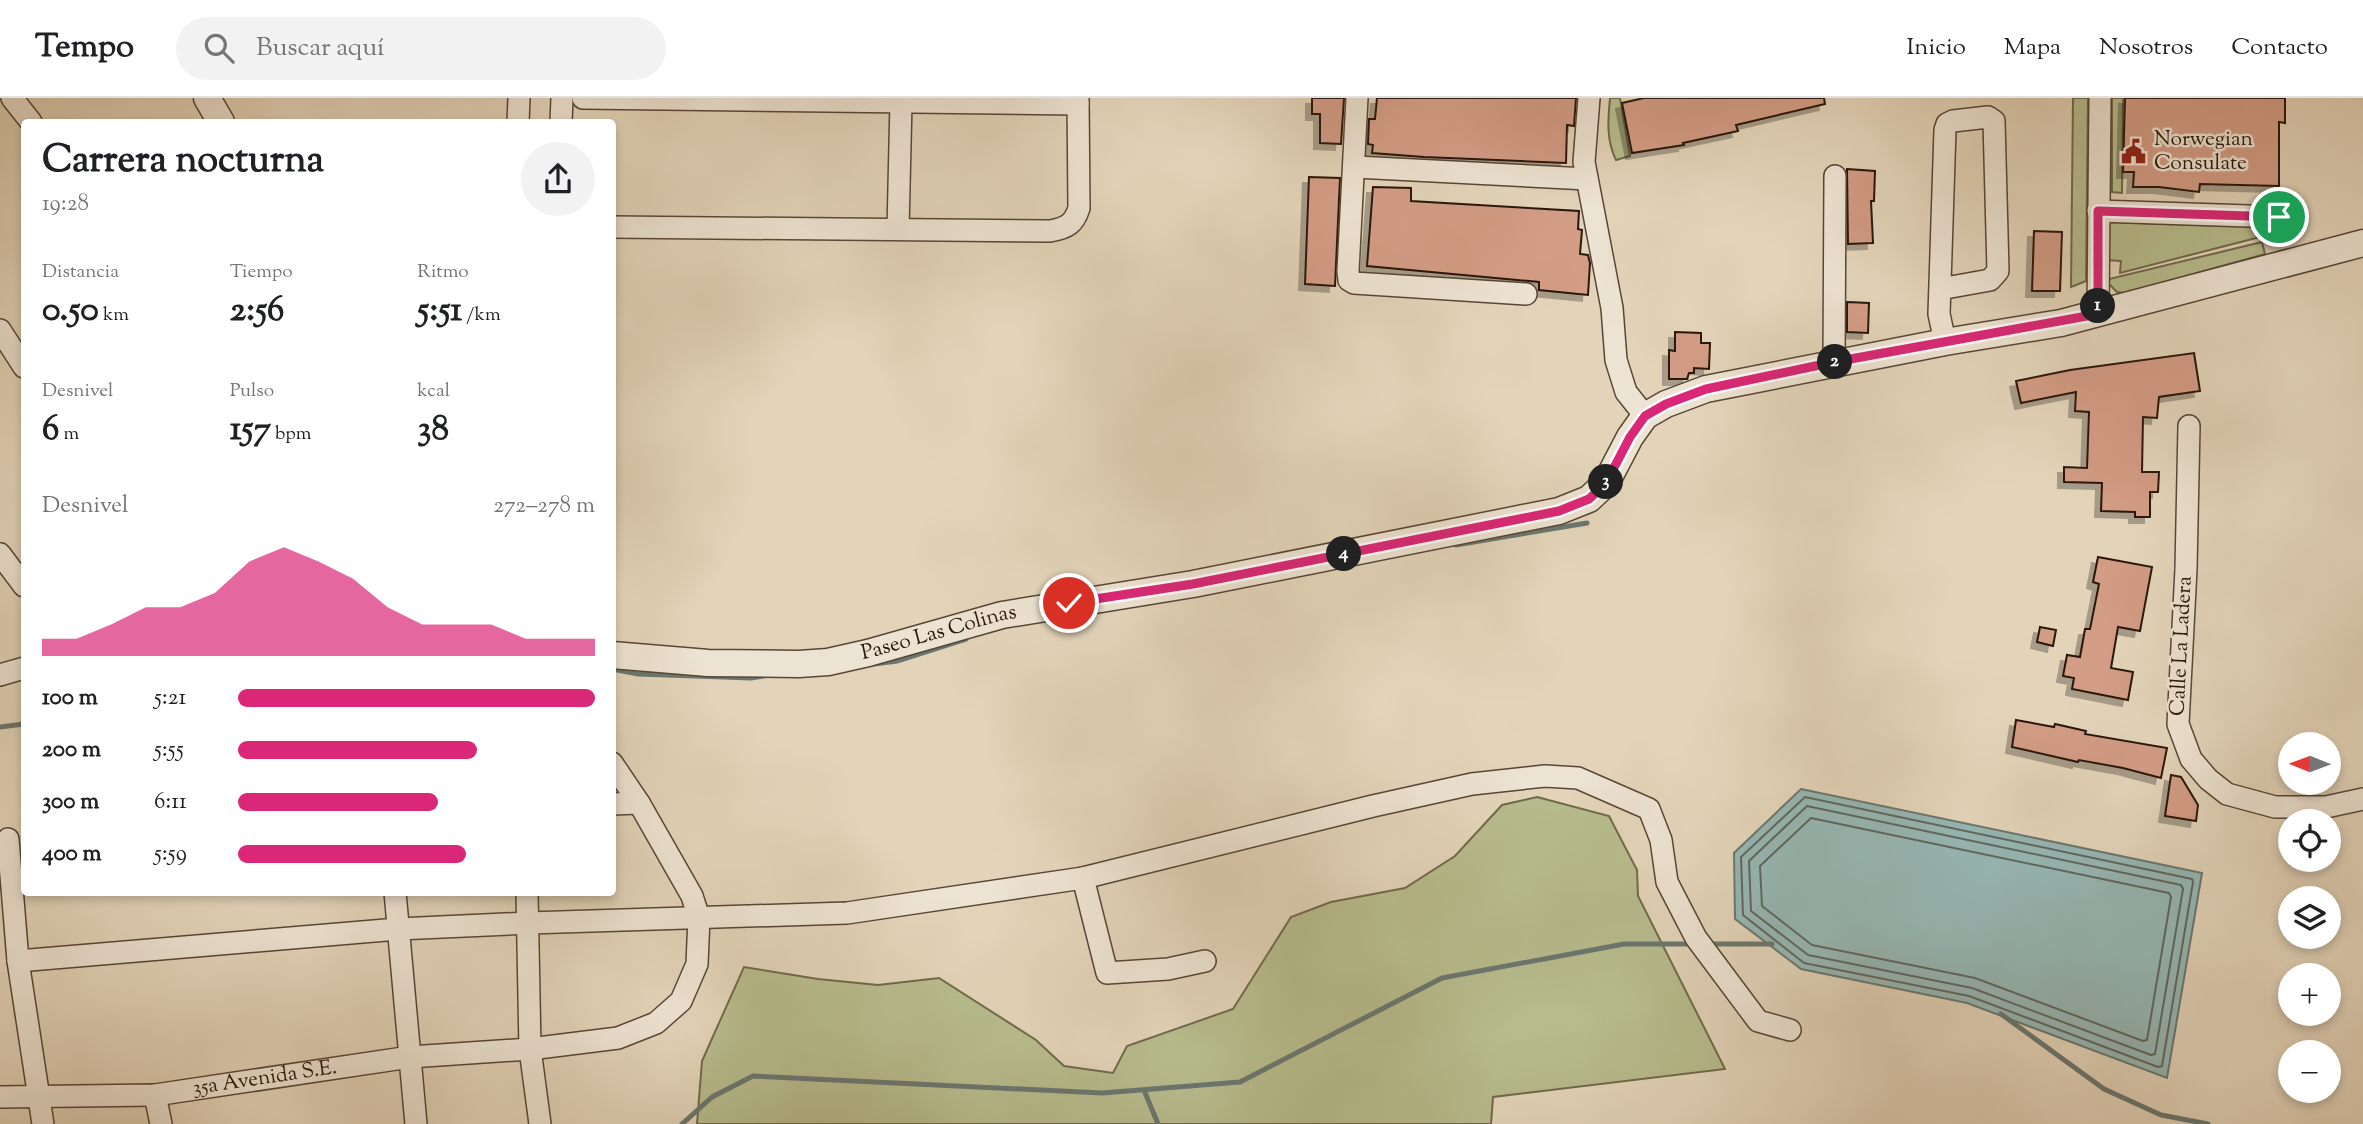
<!DOCTYPE html>
<html lang="es">
<meta charset="utf-8">
<style>
:root{--surface:#fff;--page:#f2f2f2;--text:#202124;--muted:#757577;--line:#e0e0e0;--accent:#db2777}
body{margin:0;font-family:"Sorts Mill Goudy",serif;background:var(--page);color:var(--text);height:100vh;display:flex;flex-direction:column;font-size:26px;white-space:nowrap}
*{box-sizing:border-box;margin:0}
p{font-size:23px;color:var(--muted)}
.icon{flex:none;width:38px;height:38px;fill:none;stroke:currentColor;stroke-width:2;stroke-linecap:round;stroke-linejoin:round}
.map{position:relative;flex:1;overflow:hidden}
.panel{position:absolute;left:21px;top:21px;width:595px;height:777px;display:flex;flex-direction:column;background:var(--surface);border-radius:7px;box-shadow:0 4px 10px #0003}
.panel>*{flex:none}
.needle{width:46px;rotate:271deg}
.fabs{position:absolute;left:2278px;top:634px;display:grid;gap:14px}
.fabs a{display:grid;place-items:center;width:63px;height:63px;border-radius:50%;background:var(--surface);box-shadow:0 4px 10px #0003;font-size:35px}
.pin{position:absolute;display:grid;place-items:center;width:60px;height:60px;color:#fff;margin:-30px;border:4px solid #fff;border-radius:50%;box-shadow:0 2px 7px #0007}
.km{position:absolute;width:35px;height:35px;margin:-18px;border-radius:50%;background:#222;color:#fff;font-size:19px;line-height:35px;text-align:center}
.round{display:grid;place-items:center;flex:none;width:74px;height:74px;border-radius:37px;background:var(--page)}
.head{display:flex;align-items:center;justify-content:space-between;height:119px;padding:0 21px}
h1{font-size:38px;font-weight:700;line-height:52px}
.metrics{display:grid;grid-template-columns:repeat(3,1fr);gap:10px;height:119px;padding:7px 21px}
.metrics div{display:grid;align-content:center}
.metrics b{font-size:35px;font-weight:700}
.metrics small{font-size:19px;font-weight:400}
.metrics p{font-size:19px}
.chart{height:196px;padding:14px 21px}
.chart p{display:flex;justify-content:space-between}
.chart svg{width:100%;height:126px;margin-top:7px;fill:var(--accent);opacity:.7}
ul{padding:0 21px;list-style:none;font-size:23px}
li{display:grid;grid-template-columns:112px 84px 1fr;align-items:center;height:52px}
li i{height:18px;border-radius:9px;background:var(--accent)}
header{display:flex;align-items:center;gap:42px;box-sizing:border-box;height:98px;padding:0 35px;background:var(--surface);border-bottom:2px solid var(--line)}
header strong{font-size:33px}
nav{display:flex;gap:38px;margin-inline-start:auto;font-size:24px}
.search{width:490px;height:63px;background:var(--page);display:flex;align-items:center;gap:18px;box-sizing:border-box;padding:0 24px;border-radius:38px;color:var(--muted);font-size:26px}
.map>svg:first-child{display:block}
.green{fill:#b7bc8d;stroke:#706a4c;stroke-width:2}
.water{fill:#96b7b4;stroke:#6b7770;stroke-width:2}
.lines{fill:none;stroke-linecap:round;stroke-linejoin:round}
.shore{stroke:#606760;stroke-width:2}
.stream{stroke:#6b7770;stroke-width:5}
.building{fill:#d39c85;stroke:#2a170b;stroke-width:2;filter:url(#shadow)}
.minor-casing{stroke:#584636;stroke-width:24}
.tertiary-casing{stroke:#584636;stroke-width:29}
.minor{stroke:#ede3d2;stroke-width:21}
.tertiary{stroke:#ede3d2;stroke-width:26}
.route-casing{stroke:#fff;stroke-width:14}
.route{stroke:#db2777;stroke-width:9}
.labels{text-anchor:middle;dominant-baseline:central;stroke-width:5;stroke-linejoin:round;paint-order:stroke}
.poi-label{font-size:21px;fill:#2a170b;stroke:#ede3d2;text-anchor:start}
.street-label{font-size:21px;fill:#2a170b;stroke:#ede3d2}
</style>
<header>
<strong>Tempo</strong>
<div class="search"><svg class="icon" aria-label="search" viewBox="0 0 24 24"><circle cx="10" cy="10" r="6"/><path d="M15 15l6 6"/></svg>Buscar aquí</div>
<nav><a>Inicio</a><a>Mapa</a><a>Nosotros</a><a>Contacto</a></nav>
</header>
<div class="map">
<svg width="2363" height="1026" viewBox="0 0 2363 1026">
<defs>
<filter id="shadow"><feDropShadow dx="-6" dy="6" stdDeviation="0" flood-color="#0004"/></filter>
</defs>
<rect width="100%" height="100%" fill="#e3d4b9"/>
<filter id="stains"><feTurbulence type="fractalNoise" baseFrequency=".00286" numOctaves="4"/><feColorMatrix values="0 0 0 0 .2 0 0 0 0 .09 0 0 0 0 .02 0 0 0 .5 -.17"/></filter>
<radialGradient id="worn" r=".72"><stop offset=".6" stop-color="#630" stop-opacity="0"/><stop offset="1" stop-color="#630" stop-opacity=".3"/></radialGradient>
<path class="green" d="M1610 0H1620L1630 58 1616 62C1606 42 1608 21 1610 0Z
M2073 0H2088L2086 183 2071 189Z
M2112 0H2123L2122 95 2112 94Z
M2106 124 2262 129 2264 138 2120 175 2121 163 2106 162Z
M2262 144 2265 156 2125 195 2117 194 2105 182Z
M1537 699 1609 718 1637 772 1638 798 1725 971 1493 999 1491 1026H697L702 963 744 869 818 881 878 887 939 880 1036 942 1064 968 1113 975 1127 948 1233 911 1291 819 1331 804 1405 790 1455 758 1502 707Z"/>
<path class="water" d="M1801 691 2202 775 2167 980 1967 905 1801 871 1735 821 1734 755Z"/>
<g class="lines">
<path class="shore" d="M1805 699 2192 781 2193 784 2162 968 2158 969 1969 898 1804 865 1743 817 1741 759Z
M1807 708 2181 787 2183 791 2155 956 2151 957 1972 890 1808 857 1751 813 1749 763Z
M1811 720 2169 795 2171 799 2147 942 2143 943 1975 880 1812 847 1762 808 1760 768Z"/>
<path class="stream" d="M1456 447 1587 425
M874 566 897 563 966 541
M612 571 638 576 751 580 764 578
M0 629 24 626
M1709 846H1772
M2001 916 2104 991 2161 1017 2208 1026
M1144 992 1158 1026
M682 1026 712 999 753 978 1102 995 1240 984 1442 880 1624 846H1692"/>
</g>
<path class="building" d="M1312 0H1344L1341 46 1320 45V16H1312Z
M1377 0H1576L1574 28 1567 27 1566 65 1424 59 1372 55 1373 47 1368 46 1369 21H1375Z
M1644 0H1824L1825 6 1736 27 1738 33 1683 45 1684 47 1632 55 1622 5Z
M2125 0H2285V25L2279 24V88L2200 86 2199 94 2159 89H2133L2134 74H2123Z
M1847 71 1875 73 1874 103H1871L1873 145 1848 146Z
M1309 79 1340 80 1335 188 1305 186Z
M1373 89 1411 90V103L1579 113 1578 131 1582 132 1580 156 1588 157 1590 165 1588 197 1539 192V184L1367 168Z
M2034 133 2062 134 2060 193H2032Z
M1847 204 1869 205 1868 235 1847 234Z
M1675 234 1701 235V245H1710L1709 271 1694 270V275H1689L1687 281H1669V252L1675 253Z
M2194 255 2200 293 2159 299 2157 320 2143 319 2142 374H2159L2158 394H2150V419H2135V414L2101 413 2102 385 2064 384V369L2087 370 2089 314 2075 313 2076 294 2021 305 2016 283 2070 272Z
M2098 459 2152 469 2140 533 2118 529 2111 570 2133 574 2128 602 2072 591 2074 580 2063 578 2067 557 2080 559 2085 531H2090L2099 486 2093 484Z
M2040 529 2056 532 2053 548 2037 544Z
M2016 622 2054 629 2055 626 2086 633 2085 636 2167 650 2161 680 2123 670 2079 662 2078 664 2012 649Z
M2171 677 2181 679 2198 707 2196 723 2165 718Z"/>
<g class="lines">
<defs>
<g id="minor">
<path d="M12 0 31 24"/>
<path d="M583 0 1078 6"/>
<path d="M1357 0 1348 173 1349 182 1354 185 1526 196"/>
<path d="M1589 0 1584 64 1612 210 1616 262 1626 294 1645 318"/>
<path d="M518 24 519 0"/>
<path d="M561 24 562 0"/>
<path d="M1355 69 1587 81"/>
<path d="M2098 113 2279 119"/>
<path d="M612 129 1050 133C1067 130 1074 126 1079 110L1078 0"/>
<path d="M898 131 901 4"/>
<path d="M1940 191 1990 182 1998 173 1994 23 1988 19 1953 23 1947 26 1945 32 1939 216 1945 244"/>
<path d="M2098 216 2100 0"/>
<path d="M0 232 24 269"/>
<path d="M1834 264 1835 78"/>
<path d="M2189 328 2186 471 2178 626 2191 661 2208 681 2227 696 2275 709H2326L2363 701"/>
<path d="M0 456 24 488"/>
<path d="M0 577 24 570"/>
<path d="M612 706 639 705"/>
<path d="M8 741 18 863 43 1026"/>
<path d="M1083 780 1107 875 1168 871 1205 863"/>
<path d="M395 794 416 1026"/>
<path d="M527 794 530 951 540 1026"/>
<path d="M18 863 398 831 529 825 847 815 1083 780 1373 708 1472 686 1545 678 1578 680 1649 711 1661 742 1667 784 1696 840 1758 923 1790 932"/>
<path d="M155 997 161 1026"/>
<path id="s1" d="M0 999 155 997 410 959 530 951 618 940 656 925 681 903 697 866 699 820 692 798 639 705 612 665"/>
</g>
<g id="tertiary">
<path d="M207 0 221 24"/>
<path id="s2" d="M612 557 708 565 799 566 828 564 868 555 1002 517 1193 486 1559 413 1589 401 1606 385 1630 339 1645 318 1666 306 1706 291 1945 244 2061 225 2363 145"/>
</g>
</defs>
<use href="#minor" class="minor-casing"/>
<use href="#tertiary" class="tertiary-casing"/>
<use href="#minor" class="minor"/>
<use href="#tertiary" class="tertiary"/>
</g>
<g class="lines">
<defs>
<path id="route" d="M1069 505 1193 486 1559 413 1589 401 1606 385 1630 339 1645 318 1666 306 1706 291 1834 264 2098 216V113L2279 119"/>
</defs>
<use href="#route" class="route-casing"/>
<use href="#route" class="route"/>
</g>
<defs>
<symbol id="civic-bare" viewBox="-9 -9 18 18"><path d="M-.6-6.5H3V-4.5H.6V-3L4-1V1h2V6H-6V1h2V-1L-.6-3ZM-1.2 2.5V6h2.4V2.5Z" fill="#8f2418" stroke="#ede3d2" stroke-width="2.5" paint-order="stroke"/></symbol>
</defs>
<g fill-rule="evenodd">
<use href="#civic-bare" x="2116" y="36" width="35" height="35"/>
</g>
<g class="labels">
<g class="poi-label">
<text x="2154" y="42">Norwegian<tspan x="2154" dy="24">Consulate</tspan></text>
</g>
<g class="street-label">
<text stroke="none"><textPath href="#s2" startOffset="331">Paseo Las Colinas</textPath></text>
<text transform="translate(2182 548) rotate(-87)">Calle La Ladera</text>
<text stroke="none"><textPath href="#s1" startOffset="266">35a Avenida S.E.</textPath></text>
</g>
</g>
<rect width="100%" height="100%" filter="url(#stains)"/>
<rect width="100%" height="100%" fill="url(#worn)"/>
</svg>
<div class="fabs">
<a><svg class="needle" viewBox="-14 -14 28 28"><path d="M0-13l5 13h-10z" fill="#e53935"/><path d="M0 13l5-13h-10z" fill="#757577"/></svg></a>
<a><svg class="icon" aria-label="locate" viewBox="0 0 24 24"><circle cx="12" cy="12" r="6"/><path d="M12 2v4M12 18v4M2 12h4M18 12h4"/></svg></a>
<a><svg class="icon" aria-label="layers" viewBox="0 0 24 24"><path d="M12 4l9 5-9 5-9-5zM3 14l9 5 9-5"/></svg></a>
<a>+</a>
<a>−</a>
</div>
<div class="pin" style="left:2279px;top:119px;background:#1e9e55"><svg class="icon" aria-label="arrive" viewBox="0 0 24 24"><path d="M6 21V4h12l-3 4 3 4H6"/></svg></div>
<div class="pin" style="left:1069px;top:505px;background:#d93025"><svg class="icon" aria-label="check" viewBox="0 0 24 24"><path d="M5 12l5 5 9-10"/></svg></div>
<b class="km" style="left:2098px;top:208px">1</b>
<b class="km" style="left:1835px;top:264px">2</b>
<b class="km" style="left:1606px;top:384px">3</b>
<b class="km" style="left:1344px;top:456px">4</b>
<section class="panel">
<div class="head"><div><h1>Carrera nocturna</h1><p>19:28</p></div><a class="round"><svg class="icon" aria-label="share" viewBox="0 0 24 24"><path d="M12 15V3M7 8l5-5 5 5M5 13v7h14v-7"/></svg></a></div>
<div class="metrics">
<div><p>Distancia</p><b>0.50<small> km</small></b></div>
<div><p>Tiempo</p><b>2:56</b></div>
<div><p>Ritmo</p><b>5:51<small> /km</small></b></div>
</div>
<div class="metrics">
<div><p>Desnivel</p><b>6<small> m</small></b></div>
<div><p>Pulso</p><b>157<small> bpm</small></b></div>
<div><p>kcal</p><b>38</b></div>
</div>
<div class="chart"><p><span>Desnivel</span>272–278 m</p>
<svg viewBox="0 0 160 44" preserveAspectRatio="none"><path d="M0 44V38L10 38L20 33L30 27L40 27L50 22L60 11L70 6L80 11L90 17L100 27L110 33L120 33L130 33L140 38L150 38L160 38V44z"/></svg>
</div>
<ul>
<li><b>100 m</b>5:21<i style="width:100%"></i></li>
<li><b>200 m</b>5:55<i style="width:67%"></i></li>
<li><b>300 m</b>6:11<i style="width:56%"></i></li>
<li><b>400 m</b>5:59<i style="width:64%"></i></li>
</ul>
</section>
</div>
